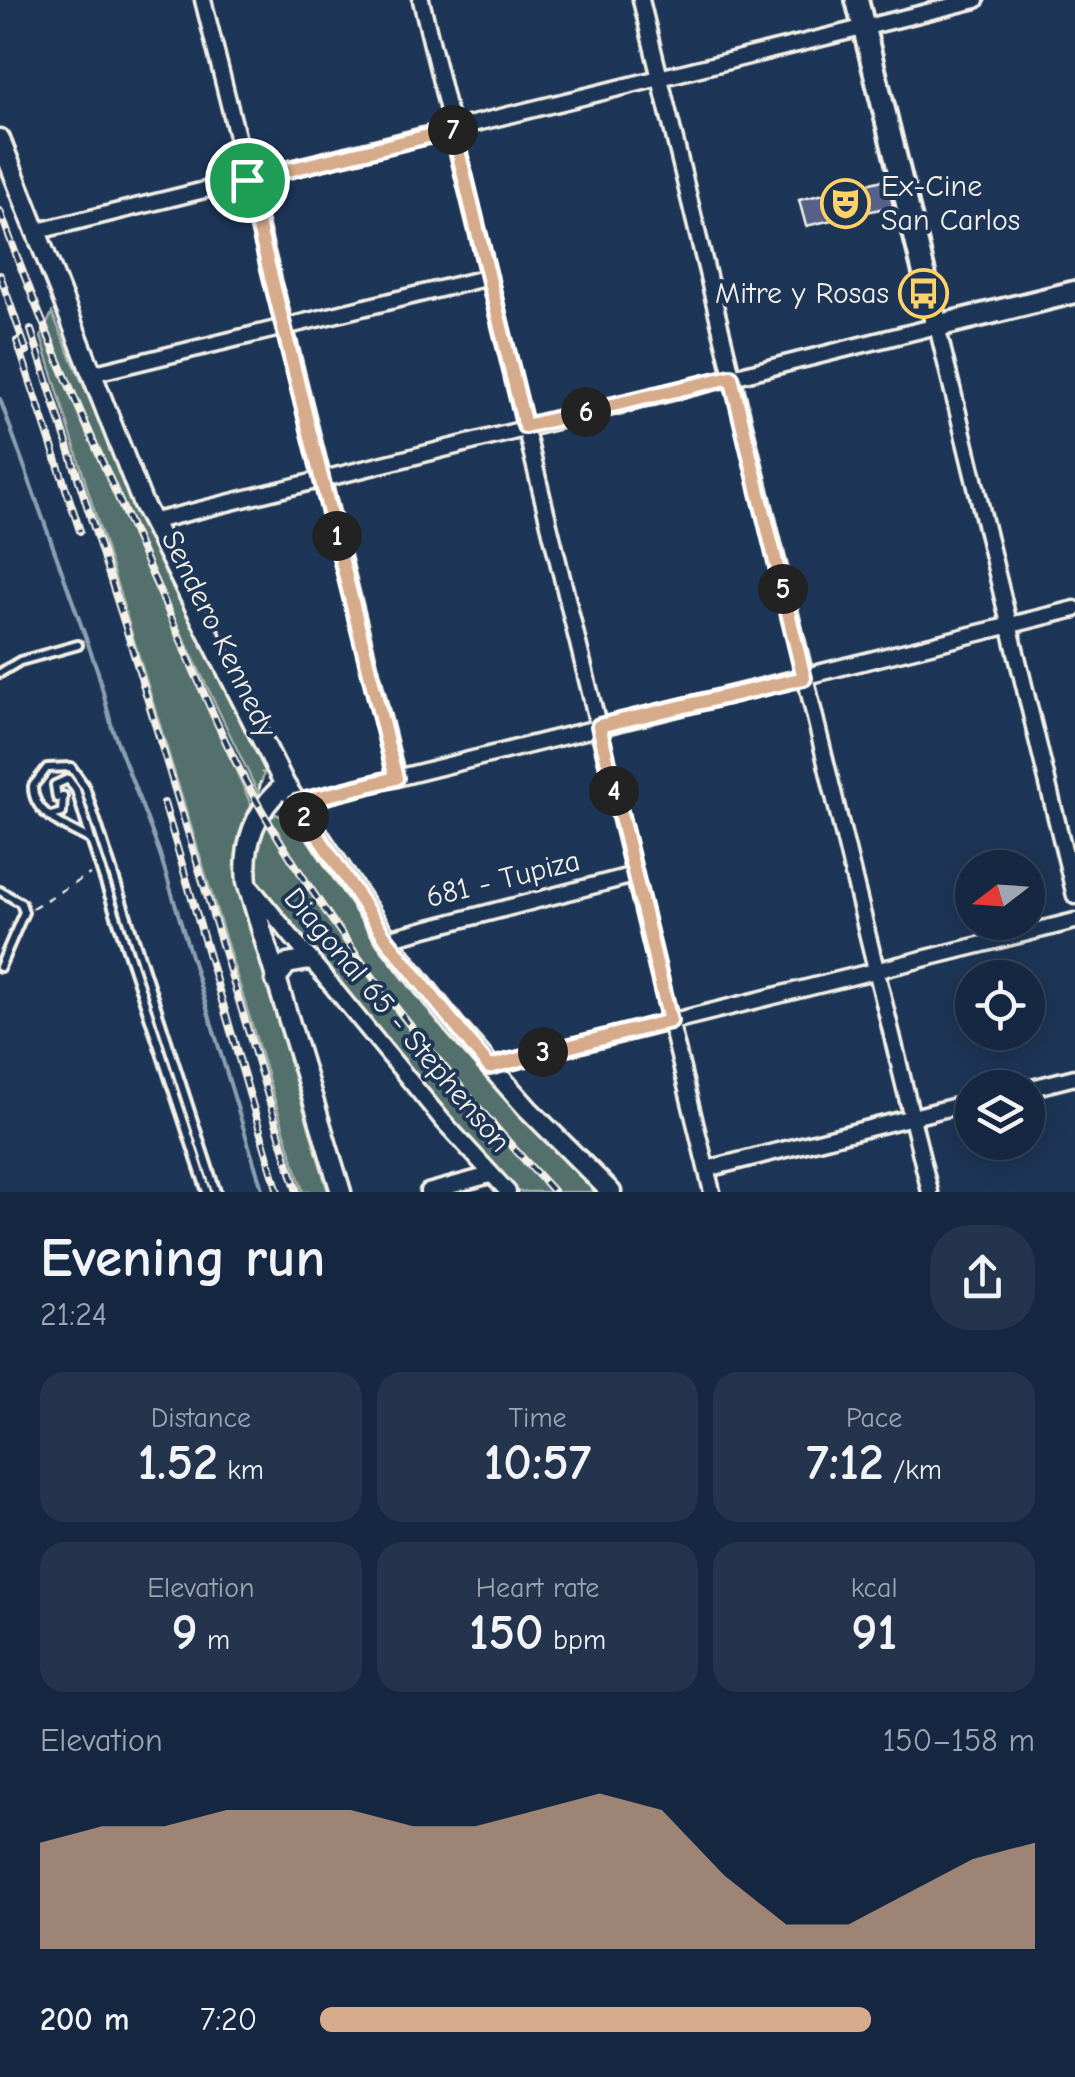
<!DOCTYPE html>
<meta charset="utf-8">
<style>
:root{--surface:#162841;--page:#23344c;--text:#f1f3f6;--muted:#9ea6b1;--line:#35445a;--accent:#d6ab8b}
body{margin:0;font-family:"Comic Neue",sans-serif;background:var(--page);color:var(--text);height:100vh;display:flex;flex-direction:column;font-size:38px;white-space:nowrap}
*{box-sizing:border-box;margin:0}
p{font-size:32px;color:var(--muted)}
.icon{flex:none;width:55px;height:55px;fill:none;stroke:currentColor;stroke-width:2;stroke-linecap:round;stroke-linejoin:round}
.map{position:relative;height:1192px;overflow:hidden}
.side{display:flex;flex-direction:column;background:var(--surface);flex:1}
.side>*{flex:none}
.needle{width:65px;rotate:253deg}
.tools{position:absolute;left:955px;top:850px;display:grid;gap:20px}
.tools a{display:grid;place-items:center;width:90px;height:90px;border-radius:50%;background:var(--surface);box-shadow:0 5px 25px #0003,0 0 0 2px var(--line);font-size:50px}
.pin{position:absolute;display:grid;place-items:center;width:85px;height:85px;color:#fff;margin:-42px;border:5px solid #fff;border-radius:50%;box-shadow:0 2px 10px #0007}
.km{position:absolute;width:50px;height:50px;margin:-25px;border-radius:50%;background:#222;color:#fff;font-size:28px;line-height:50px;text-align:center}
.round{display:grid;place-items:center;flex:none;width:105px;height:105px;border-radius:40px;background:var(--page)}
.summary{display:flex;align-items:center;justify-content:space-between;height:170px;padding:0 40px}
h1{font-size:55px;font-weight:700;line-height:75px}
.metrics{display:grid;grid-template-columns:repeat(3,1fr);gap:15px;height:170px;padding:10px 40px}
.metrics div{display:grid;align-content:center;border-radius:25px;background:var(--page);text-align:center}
.metrics b{font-size:50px;font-weight:700}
.metrics small{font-size:28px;font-weight:400}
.metrics p{font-size:28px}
.chart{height:280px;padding:20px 40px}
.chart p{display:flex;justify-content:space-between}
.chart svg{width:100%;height:180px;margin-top:10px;fill:var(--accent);opacity:.7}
ul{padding:0 40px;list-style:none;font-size:32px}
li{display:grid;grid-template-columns:160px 120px 1fr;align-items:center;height:75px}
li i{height:25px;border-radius:12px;background:var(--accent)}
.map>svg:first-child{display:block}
.green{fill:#526f6d;stroke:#a3b0aa;stroke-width:2.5}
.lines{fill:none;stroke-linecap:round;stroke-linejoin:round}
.stream{stroke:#8ba1b1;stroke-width:4}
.building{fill:#576188;stroke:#f4f1e8;stroke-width:2.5}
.service-casing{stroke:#f4f1e8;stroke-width:14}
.minor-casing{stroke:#f4f1e8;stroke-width:21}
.tertiary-casing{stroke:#f4f1e8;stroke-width:25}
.secondary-casing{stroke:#f4f1e8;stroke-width:28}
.path{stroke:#f4f1e8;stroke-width:2.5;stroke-dasharray:8 8;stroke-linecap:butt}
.service{stroke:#1d3557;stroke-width:6}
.minor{stroke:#1d3557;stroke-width:14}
.tertiary{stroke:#1d3557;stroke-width:18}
.secondary{stroke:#1d3557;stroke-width:20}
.rail-casing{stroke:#f4f1e8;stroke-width:8}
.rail{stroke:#1d3557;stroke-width:4;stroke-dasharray:11;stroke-linecap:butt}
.route-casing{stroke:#fff;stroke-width:20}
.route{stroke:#d6ab8b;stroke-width:12}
.labels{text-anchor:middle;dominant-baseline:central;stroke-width:8;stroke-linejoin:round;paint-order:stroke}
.poi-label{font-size:30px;fill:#f4f1e8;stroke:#1d3557;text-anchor:start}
.street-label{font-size:30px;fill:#f4f1e8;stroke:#1d3557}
</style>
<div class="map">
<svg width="1075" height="1192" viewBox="0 0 1075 1192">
<rect width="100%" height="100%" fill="#1d3557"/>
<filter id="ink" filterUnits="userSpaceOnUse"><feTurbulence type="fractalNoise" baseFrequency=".01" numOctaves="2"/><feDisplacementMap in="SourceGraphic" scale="20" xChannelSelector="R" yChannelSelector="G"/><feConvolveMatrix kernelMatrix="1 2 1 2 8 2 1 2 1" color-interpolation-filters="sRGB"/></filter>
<g filter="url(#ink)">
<path class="green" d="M52 313 144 525 266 767 258 793 152 572 45 328Z
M44 331 252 807 237 849 240 894 328 1192H303L41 337Z
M276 814C306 826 329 869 347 894 423 1000 516 1095 602 1192H517L498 1174 255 881 254 857 261 825Z"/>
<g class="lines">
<path class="stream" d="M0 399 98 672 112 728 159 851 263 1192"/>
</g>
<path class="building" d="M887 179 893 206 806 226 799 200Z"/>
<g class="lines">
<defs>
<path id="service" d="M0 673 20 661 78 645
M51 816 62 813 63 796 57 798 55 785 68 779 76 790 91 840
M0 891 21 903 24 912 0 967
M207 1192 91 840C69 828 32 815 33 786L47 768 71 767 85 787 216 1192"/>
<path id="minor" d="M203 0 397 778
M421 0 712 1192
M641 0 930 1192
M34 232 976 0
M91 374 489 277
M151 522 937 326 1075 896
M296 803 1075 609
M250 886 443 1121 508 1192
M387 939 634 875
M489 1067 1075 921
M1028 1089 1075 1077
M707 1169 972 1102
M428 1192 490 1175"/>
<path id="tertiary" d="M0 139 142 502 285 785 387 939 454 1025 528 1109 611 1192
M285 785C255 809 243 844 247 882L341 1192
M275 980 287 964 309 960"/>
<path id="secondary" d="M857 0 937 326 1075 292"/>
</defs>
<use href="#service" class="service-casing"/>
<use href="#minor" class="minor-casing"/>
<use href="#tertiary" class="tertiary-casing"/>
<use href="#secondary" class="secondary-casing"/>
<path class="path" d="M259 789 262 772
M32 908 90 874"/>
<use href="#service" class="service"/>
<use href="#minor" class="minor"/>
<use href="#tertiary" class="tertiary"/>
<use href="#secondary" class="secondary"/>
<defs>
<path id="rail" d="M0 211C46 339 103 463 158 588 190 659 224 748 264 814 346 953 445 1075 554 1192
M0 275 27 352
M31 330 126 628 297 1192
M17 341 80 531
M164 803 278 1192"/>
</defs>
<use href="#rail" class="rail-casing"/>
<use href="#rail" class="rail"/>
</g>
</g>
<g class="lines" filter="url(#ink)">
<defs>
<path id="route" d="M453 130 525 426 731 377 804 678 599 726 670 1021 489 1067 387 940 296 803 396 778 247 180Z"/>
</defs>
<use href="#route" class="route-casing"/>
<use href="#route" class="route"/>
</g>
<defs>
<symbol id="theatre-ring" viewBox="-11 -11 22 22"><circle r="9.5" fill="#1d3557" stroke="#ffd166" stroke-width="1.5"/><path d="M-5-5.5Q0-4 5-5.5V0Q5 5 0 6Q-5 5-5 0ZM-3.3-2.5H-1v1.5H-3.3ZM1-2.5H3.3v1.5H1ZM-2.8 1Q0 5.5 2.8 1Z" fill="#ffd166"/></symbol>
<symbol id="bus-ring" viewBox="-11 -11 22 22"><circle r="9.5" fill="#1d3557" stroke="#ffd166" stroke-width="1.5"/><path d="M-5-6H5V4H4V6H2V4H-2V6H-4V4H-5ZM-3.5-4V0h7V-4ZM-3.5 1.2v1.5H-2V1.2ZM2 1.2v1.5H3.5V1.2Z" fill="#ffd166"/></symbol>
</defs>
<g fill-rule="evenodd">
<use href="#theatre-ring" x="818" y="176" width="55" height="55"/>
<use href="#bus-ring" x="896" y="266" width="55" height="55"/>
</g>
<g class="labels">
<g class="poi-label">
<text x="881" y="186">Ex-Cine<tspan x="881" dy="34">San Carlos</tspan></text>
<text x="889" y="293" text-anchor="end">Mitre y Rosas</text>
</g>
<g class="street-label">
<text transform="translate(219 634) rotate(64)">Sendero Kennedy</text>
<text transform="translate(503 879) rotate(-14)">681 - Tupiza</text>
<text transform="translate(397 1020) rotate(50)">Diagonal 65 - Stephenson</text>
</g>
</g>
</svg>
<div class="tools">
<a><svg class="needle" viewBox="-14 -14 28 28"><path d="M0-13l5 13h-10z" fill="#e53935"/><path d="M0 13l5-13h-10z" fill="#9ea6b1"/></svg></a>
<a><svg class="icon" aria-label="locate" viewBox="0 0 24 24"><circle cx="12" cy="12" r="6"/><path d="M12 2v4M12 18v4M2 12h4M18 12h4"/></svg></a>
<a><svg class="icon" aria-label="layers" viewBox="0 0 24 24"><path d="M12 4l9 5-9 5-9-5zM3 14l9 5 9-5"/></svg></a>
</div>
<div class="pin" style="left:247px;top:180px;background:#1e9e55"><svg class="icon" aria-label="arrive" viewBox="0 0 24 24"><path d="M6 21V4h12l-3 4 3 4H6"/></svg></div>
<b class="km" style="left:337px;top:536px">1</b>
<b class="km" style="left:304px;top:817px">2</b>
<b class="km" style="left:543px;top:1052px">3</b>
<b class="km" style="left:614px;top:791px">4</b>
<b class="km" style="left:783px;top:589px">5</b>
<b class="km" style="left:586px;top:412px">6</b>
<b class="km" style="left:453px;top:130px">7</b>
</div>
<section class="side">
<div class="summary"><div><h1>Evening run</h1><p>21:24</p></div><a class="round"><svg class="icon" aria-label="share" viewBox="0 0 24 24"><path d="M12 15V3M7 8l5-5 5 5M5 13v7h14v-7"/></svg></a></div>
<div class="metrics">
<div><p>Distance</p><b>1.52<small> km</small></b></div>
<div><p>Time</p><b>10:57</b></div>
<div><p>Pace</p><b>7:12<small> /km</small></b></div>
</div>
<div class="metrics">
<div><p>Elevation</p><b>9<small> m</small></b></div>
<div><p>Heart rate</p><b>150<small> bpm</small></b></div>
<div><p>kcal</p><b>91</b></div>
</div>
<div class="chart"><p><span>Elevation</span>150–158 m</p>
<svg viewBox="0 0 160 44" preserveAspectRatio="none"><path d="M0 44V18L10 14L20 14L30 10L40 10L50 10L60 14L70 14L80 10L90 6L100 10L110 26L120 38L130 38L140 30L150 22L160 18V44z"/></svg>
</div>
<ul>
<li><b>200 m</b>7:20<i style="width:77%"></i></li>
</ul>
</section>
